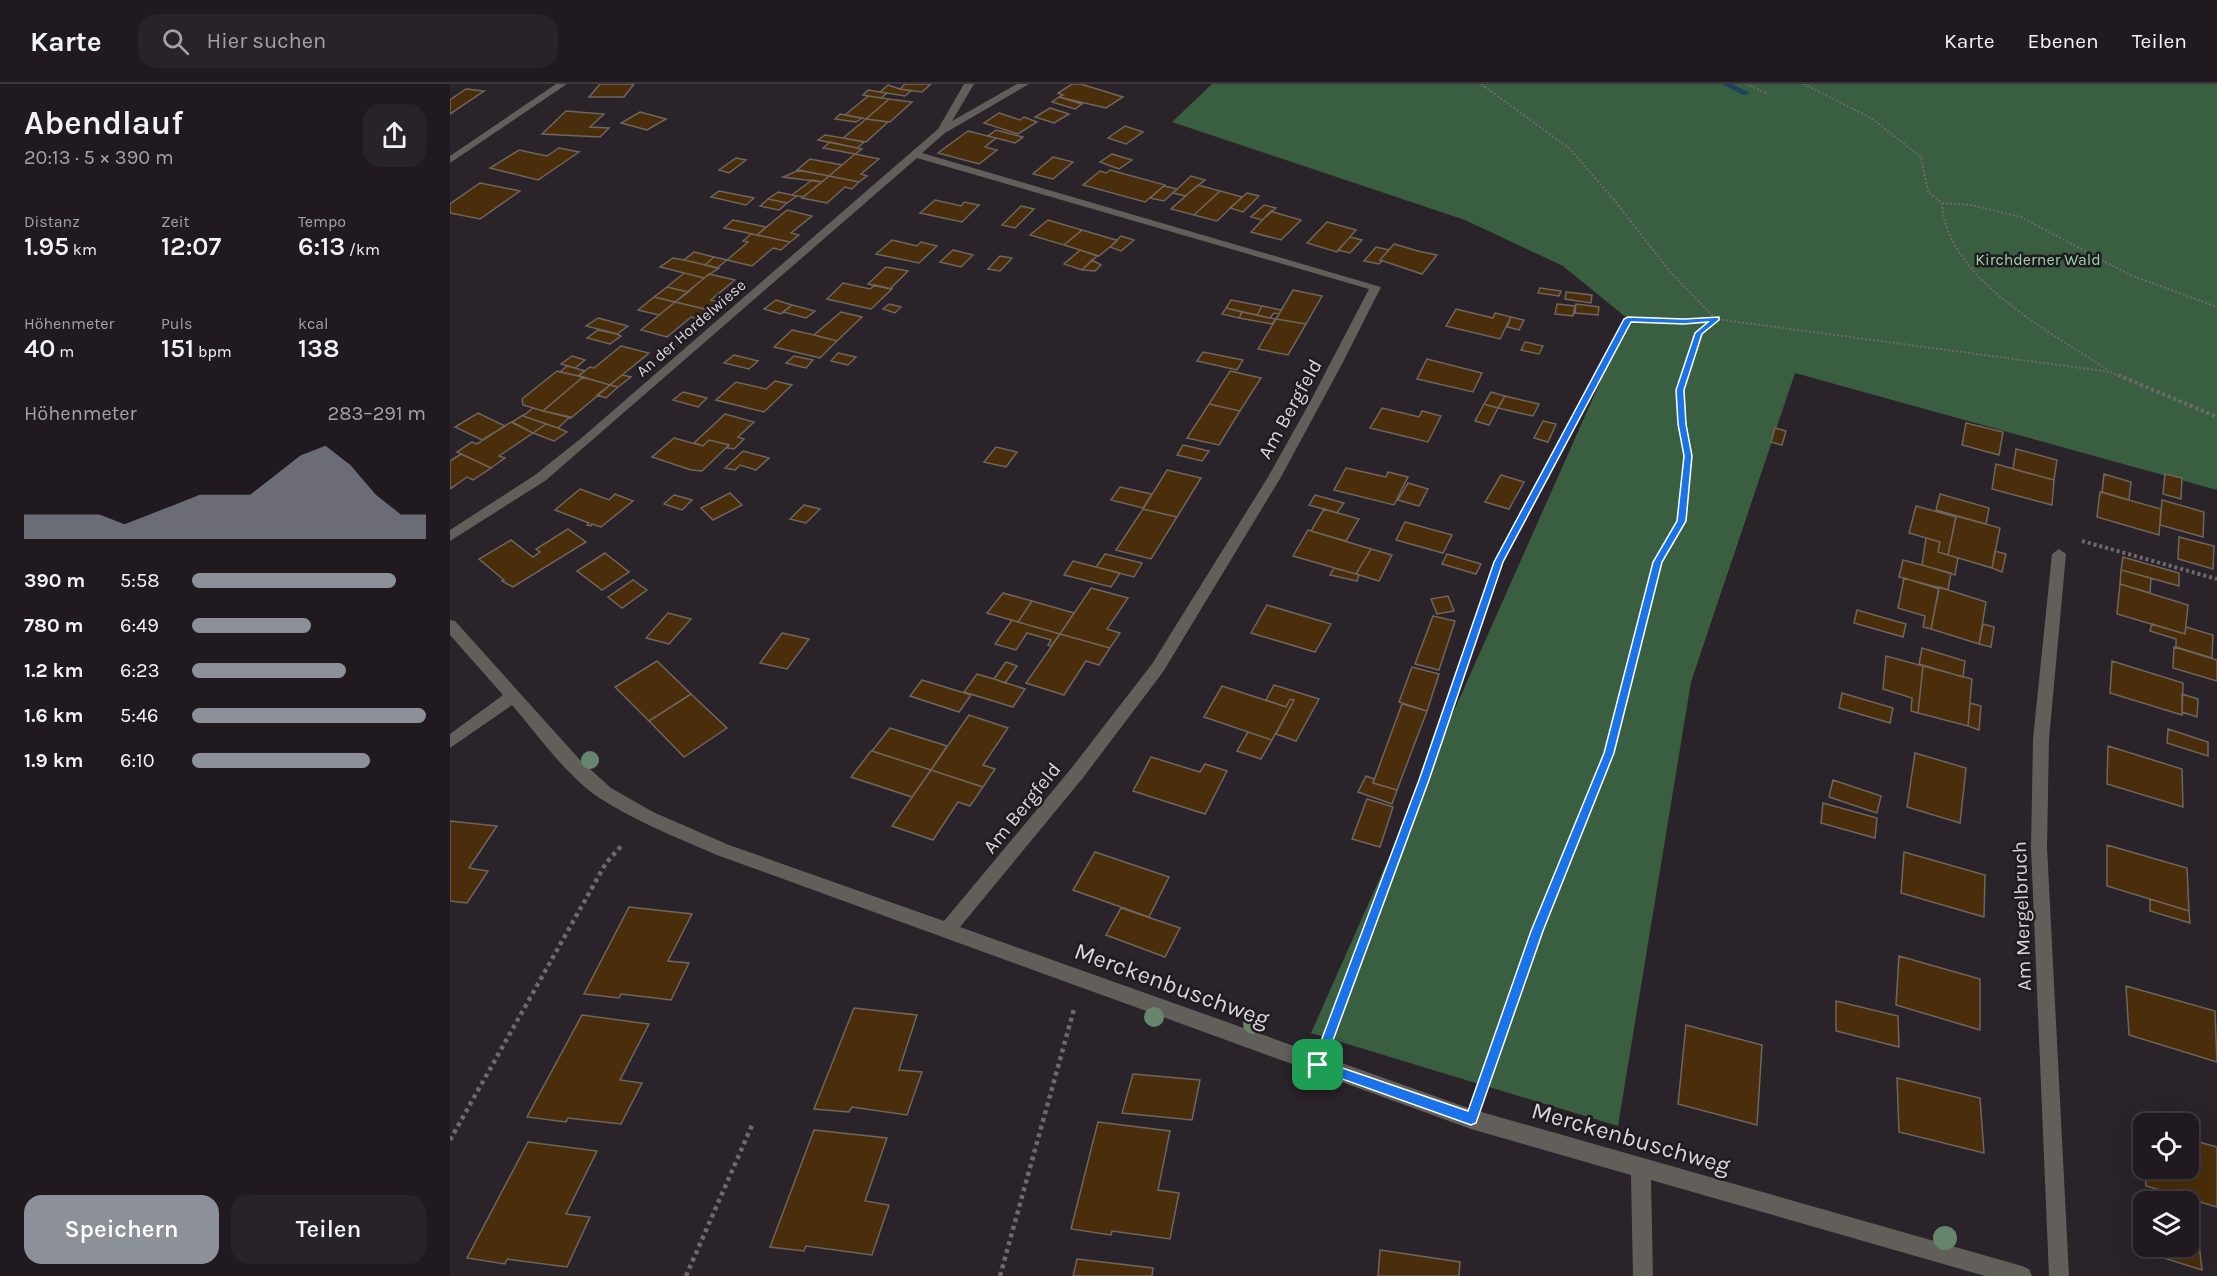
<!DOCTYPE html>
<html lang="de">
<meta charset="utf-8">
<style>
:root{--surface:#201a20;--page:#282329;--text:#f1f3f6;--muted:#a2a1a5;--line:#3d383e;--accent:#8c9099}
body{margin:0;font-family:Karla,sans-serif;background:var(--page);color:var(--text);height:100vh;display:flex;flex-direction:column;font-size:22px;white-space:nowrap}
*{box-sizing:border-box;margin:0}
p{font-size:20px;color:var(--muted)}
.icon{flex:none;width:33px;height:33px;fill:none;stroke:currentColor;stroke-width:2;stroke-linecap:round;stroke-linejoin:round}
.map{position:relative;flex:1;overflow:hidden}
.drawer{display:flex;flex-direction:column;background:var(--surface);width:450px}
.drawer>*{flex:none}
.tools{position:absolute;left:1683px;top:1029px;display:grid;gap:12px}
.tools a{display:grid;place-items:center;width:66px;height:66px;border-radius:12px;background:var(--surface);box-shadow:0 6px 24px #0002,0 0 0 2px var(--line);font-size:30px}
.pin{position:absolute;display:grid;place-items:center;width:51px;height:51px;color:#fff;margin:-26px;border-radius:12px;box-shadow:0 3px 9px #0006}
.round{display:grid;place-items:center;flex:none;width:63px;height:63px;border-radius:18px;background:var(--page)}
.summary{display:flex;align-items:center;justify-content:space-between;height:102px;padding:0 24px}
h1{font-size:33px;font-weight:600;line-height:45px}
.metrics{display:grid;grid-template-columns:repeat(3,1fr);gap:9px;height:102px;padding:6px 24px}
.metrics div{display:grid;align-content:center}
.metrics b{font-size:26px;font-weight:600}
.metrics small{font-size:16px;font-weight:400}
.metrics p{font-size:16px}
.chart{height:168px;padding:12px 24px}
.chart p{display:flex;justify-content:space-between}
.chart svg{width:100%;height:108px;margin-top:6px;fill:var(--accent);opacity:.7}
.cta{display:flex;gap:12px;margin-top:auto;padding:12px 24px}
.cta a{flex:1;height:69px;border-radius:18px;background:var(--accent);color:#fff;font-size:24px;font-weight:600;line-height:69px;text-align:center}
.cta a+a{background:var(--page);color:var(--text)}
ul{padding:0 24px;list-style:none;font-size:20px}
li{display:grid;grid-template-columns:96px 72px 1fr;align-items:center;height:45px}
li i{height:15px;border-radius:8px;background:var(--accent)}
header{display:flex;align-items:center;gap:36px;box-sizing:border-box;height:84px;padding:0 30px;background:var(--surface);border-bottom:2px solid var(--line)}
header strong{font-size:28px}
nav{display:flex;gap:33px;margin-inline-start:auto;font-size:21px}
.search{width:420px;height:54px;background:var(--page);display:flex;align-items:center;gap:15px;box-sizing:border-box;padding:0 21px;border-radius:18px;color:var(--muted);font-size:22px}
main{display:flex;flex:1;min-height:0}
.map>svg:first-child{display:block}
.forest{fill:#395e40}
.lines{fill:none;stroke-linecap:round;stroke-linejoin:round}
.stream{fill:#19445c;fill-rule:evenodd}
.building{fill:#4a2e0b;stroke:#6e665d;stroke-width:1.5}
.path-far2{stroke:#6f696f;stroke-width:2;stroke-dasharray:2 2;stroke-linecap:butt}
.path-far1{stroke:#6f696f;stroke-width:4;stroke-dasharray:3 3;stroke-linecap:butt}
.path{stroke:#6f696f;stroke-width:4.5;stroke-dasharray:4 4;stroke-linecap:butt}
.minor{fill:#625f5b;fill-rule:evenodd}
.tertiary{fill:#625f5b;fill-rule:evenodd}
.tree{fill:#66856d}
.route{fill:#1a73e8;stroke:#fff;stroke-width:1.5;fill-rule:evenodd}
.labels{text-anchor:middle;dominant-baseline:central;stroke-width:5;stroke-linejoin:round;paint-order:stroke}
.far-park-label{font-size:16px;fill:#98d5a3;stroke:#201a21}
.far-street-label{font-size:16px;fill:#dad5da;stroke:#201a21}
.street-label{font-size:20px;fill:#dad5da;stroke:#201a21}
.near-street-label{font-size:24px;fill:#dad5da;stroke:#201a21}
</style>
<header>
<strong>Karte</strong>
<div class="search"><svg class="icon" aria-label="search" viewBox="0 0 24 24"><circle cx="10" cy="10" r="6"/><path d="M15 15l6 6"/></svg>Hier suchen</div>
<nav><a>Karte</a><a>Ebenen</a><a>Teilen</a></nav>
</header>
<main>
<section class="drawer">
<div class="summary"><div><h1>Abendlauf</h1><p>20:13 · 5 × 390 m</p></div><a class="round"><svg class="icon" aria-label="share" viewBox="0 0 24 24"><path d="M12 15V3M7 8l5-5 5 5M5 13v7h14v-7"/></svg></a></div>
<div class="metrics">
<div><p>Distanz</p><b>1.95<small> km</small></b></div>
<div><p>Zeit</p><b>12:07</b></div>
<div><p>Tempo</p><b>6:13<small> /km</small></b></div>
</div>
<div class="metrics">
<div><p>Höhenmeter</p><b>40<small> m</small></b></div>
<div><p>Puls</p><b>151<small> bpm</small></b></div>
<div><p>kcal</p><b>138</b></div>
</div>
<div class="chart"><p><span>Höhenmeter</span>283–291 m</p>
<svg viewBox="0 0 160 44" preserveAspectRatio="none"><path d="M0 44V34L10 34L20 34L30 34L40 38L50 34L60 30L70 26L80 26L90 26L100 18L110 10L120 6L130 14L140 26L150 34L160 34V44z"/></svg>
</div>
<ul>
<li><b>390 m</b>5:58<i style="width:87%"></i></li>
<li><b>780 m</b>6:49<i style="width:51%"></i></li>
<li><b>1.2 km</b>6:23<i style="width:66%"></i></li>
<li><b>1.6 km</b>5:46<i style="width:100%"></i></li>
<li><b>1.9 km</b>6:10<i style="width:76%"></i></li>
</ul>
<div class="cta"><a>Speichern</a><a>Teilen</a></div>
</section>
<div class="map">
<svg width="1767" height="1192" viewBox="0 0 1767 1192">
<rect width="100%" height="100%" fill="#2a232a"/>
<path class="forest" d="M762 0H1767V406L1345 289 1241 598 1168 1042 861 949 1178 235 1113 182 1015 136 722 38Z"/>
<g class="lines">
<path class="stream" d="M1272 0H1282L1300 9 1293 11Z"/>
</g>
<path class="building" d="M150 0H184L174 13H139Z
M455 0H481L472 8 450 5Z
M622 0H631L673 13 656 24 609 13 613 11 608 9Z
M438 1 450 5 461 7 455 12 430 8Z
M16 5 34 7 0 30V16Z
M418 6 430 8 437 9 431 14 413 11Z
M418 12 439 15 416 35 395 31Z
M609 13 632 20 625 25 602 18Z
M439 15 462 18 440 38 416 35Z
M600 24 619 30 604 39 585 33Z
M116 27 154 30 140 43 159 44 150 53 92 50Z
M190 28 216 35 197 46 171 39Z
M549 29 570 36 574 33 587 38 568 50 534 39Z
M390 30 395 31 412 34 406 38 385 35Z
M416 35 438 38 416 58 393 54Z
M675 42 693 48 676 60 658 54Z
M546 46 573 53 565 59 538 52Z
M518 47 546 54 535 63 547 66 529 80 488 69Z
M375 51 393 54 414 58 407 64 368 56Z
M380 58 407 64 412 65 405 70 373 64Z
M109 64 129 68 88 96 40 84 69 66 97 72Z
M405 70 429 75 411 90 417 92 409 98 379 92Z
M662 70 682 76 669 85 650 78Z
M603 73 623 78 603 95 583 90Z
M286 74 296 76 279 89 269 86Z
M360 75 392 81 379 92 347 86Z
M349 86 379 92 372 98 333 93Z
M660 86 715 101 695 118 633 101 650 87 656 89Z
M379 92 409 98 402 105 395 103 377 119 352 114Z
M741 92 755 96 735 112 723 109Z
M362 96 372 98 353 113 342 111Z
M30 99 70 107 30 135 0 129V120Z
M748 101 770 107 744 131 721 125Z
M714 102 727 105 714 117 700 114Z
M269 107 304 114 296 121 261 113Z
M770 107 792 113 767 137 744 131Z
M328 108 342 111 347 112 337 119 318 115Z
M797 109 809 112 793 128 780 124Z
M318 115 337 119 329 126 310 122Z
M485 116 511 122 514 118 529 121 512 138 470 129Z
M814 121 826 124 812 136 801 133Z
M571 122 584 125 565 144 552 141Z
M337 126 362 132 341 149 349 151 340 158 307 151Z
M821 127 823 128 851 136 831 156 801 148Z
M283 136 316 143 307 151 274 144Z
M598 136 632 146 614 161 580 151Z
M877 138 906 146 887 168 857 159Z
M632 146 666 156 667 157 649 172 614 161Z
M301 150 307 151 340 158 331 166 323 164 302 182 277 176 298 158 293 157Z
M671 152 684 156 671 167 660 163Z
M900 153 912 156 900 169 888 166Z
M442 156 467 162 471 158 487 162 469 179 426 170Z
M944 160 968 167 987 171 972 190 930 176Z
M926 163 939 166 930 176 932 177 929 180 914 177Z
M503 166 523 171 511 183 490 178Z
M630 166 647 172 632 186 614 180Z
M244 168 264 173 255 181 234 176Z
M550 172 562 174 550 187 538 185Z
M264 173 277 176 267 184 255 181Z
M223 174 234 176 269 184 254 194 210 183Z
M642 176 651 181 645 187 632 186Z
M436 183 458 187 440 205 418 200Z
M234 189 254 194 238 208 217 203Z
M259 190 285 196 261 216 269 218 259 226 225 218Z
M393 199 420 205 425 201 442 205 421 225 377 215Z
M217 203 238 208 225 218 204 213Z
M1090 204 1111 207 1109 212 1088 209Z
M843 206 872 212 856 240 826 235Z
M1116 208 1142 211 1141 219 1115 215Z
M204 213 225 218 209 231 188 226Z
M326 216 342 221 331 230 314 225Z
M781 216 812 222 807 231 776 224Z
M225 218 259 226 249 235 241 233 217 253 191 246Z
M439 220 451 223 445 229 433 225Z
M1107 220 1125 222 1123 232 1105 230Z
M1126 220 1149 223 1148 231 1125 229Z
M342 221 365 227 356 234 333 228Z
M812 222 831 226 829 230 824 229 820 234 807 231Z
M776 224 792 228 789 234 772 230Z
M1006 225 1043 234 1045 229 1061 233 1050 255 996 242Z
M391 228 412 233 387 257 364 251Z
M792 228 820 234 826 235 822 240 789 234Z
M1061 233 1074 236 1069 246 1057 243Z
M148 234 178 242 167 250 136 242Z
M826 235 856 240 838 271 808 265Z
M148 246 167 250 171 252 160 260 137 254Z
M342 246 364 251 387 257 370 274 324 263Z
M1075 258 1093 262 1089 270 1071 266Z
M171 262 199 269 160 301 128 292 140 283 144 284Z
M753 268 793 276 787 286 747 277Z
M388 269 406 273 398 281 381 277Z
M284 271 308 277 299 285 274 279Z
M122 272 135 276 125 284 111 280Z
M344 272 363 276 356 284 336 279Z
M977 275 1032 289 1023 308 967 295Z
M117 282 125 284 135 287 128 292 110 288Z
M107 287 133 293 93 327 73 321 72 315Z
M780 287 811 294 790 327 759 320Z
M172 291 181 293 168 303 160 301Z
M133 293 160 301 121 334 93 327Z
M325 297 342 301 314 328 266 316 286 298 316 305Z
M160 301 168 303 156 314 147 311Z
M233 308 257 314 248 323 223 316Z
M1041 308 1055 312 1048 324 1034 320Z
M1055 312 1089 320 1083 332 1048 324Z
M759 320 790 327 769 361 737 354Z
M1034 320 1048 324 1039 341 1025 337Z
M83 324 93 327 120 333 108 344 73 332Z
M932 324 969 333 972 327 991 332 978 358 920 344Z
M28 329 55 342 32 356 5 343Z
M275 330 304 338 288 353 294 355 284 365 277 364 279 361 259 356 253 362 244 359Z
M73 331V332L96 340 83 349 62 338Z
M1093 337 1106 340 1098 358 1084 354Z
M61 338 83 349 49 372 55 374 41 384 7 368 22 358 27 360Z
M1516 339 1553 348 1549 371 1512 361Z
M96 340 108 344 117 348 104 357 83 349Z
M1325 344 1336 347 1332 361 1321 358Z
M224 354 253 362 259 356 279 361 252 387 241 386 202 373Z
M733 361 759 367 752 377 727 371Z
M546 363 567 368 556 383 534 378Z
M1566 365 1607 376 1604 396 1563 385Z
M293 367 319 374 306 386 290 381 285 386 275 384Z
M11 370 41 384 23 396 17 393 0 405V377Z
M1546 380 1604 396 1602 421 1542 405Z
M896 384 936 393 938 388 958 393 944 421 884 406Z
M717 386 751 394 727 433 693 425Z
M1654 390 1681 398 1679 416 1652 408Z
M1715 390 1732 394 1731 415 1713 410Z
M1051 391 1074 398 1059 425 1035 418Z
M958 399 978 405 969 422 948 416Z
M670 403 702 410 693 424 661 416Z
M130 405 159 416 165 410 183 417 151 443 142 440 141 442 137 441 139 439 105 426Z
M1650 408 1711 425 1709 451 1647 433Z
M280 409 292 421 263 436 251 424Z
M1490 410 1539 424 1536 440 1486 426Z
M224 411 242 416 232 426 214 420Z
M865 411 894 419 887 429 859 421Z
M1712 416 1754 428 1753 453 1710 441Z
M354 421 370 425 356 439 340 435Z
M1466 422 1506 433 1498 471 1488 468 1490 458 1459 449Z
M693 425 727 433 701 475 666 466Z
M874 425 909 435 896 457 861 447Z
M1506 432 1550 444 1542 484 1498 471Z
M955 438 1002 451 993 469 946 456Z
M118 445 136 458 63 503 52 497 54 496 29 475 61 456 83 473 90 468 86 465Z
M858 446 921 465 906 490 843 472Z
M1729 453 1764 462 1763 485 1728 475Z
M1476 454 1490 458 1488 468 1508 474 1505 491 1472 481Z
M921 465 942 471 929 497 906 490Z
M1545 467 1556 470 1552 488 1542 484Z
M155 469 179 488 152 506 127 487Z
M655 470 692 479 684 493 646 483Z
M997 470 1031 480 1026 490 992 480Z
M1673 473 1729 489V502L1671 486Z
M1453 476 1501 489 1498 506 1449 493Z
M623 477 646 483 670 489 661 503 614 491Z
M884 484 906 490 909 491 907 497 880 491Z
M1671 486 1701 494 1700 509 1670 500Z
M1454 494 1489 505 1481 545 1473 543 1475 532 1448 524Z
M183 496 197 506 172 524 158 513Z
M1670 500 1738 521 1735 550 1667 530Z
M1489 503 1536 518 1529 560 1481 545Z
M641 504 678 514 657 545 670 549 660 564 610 550Z
M553 509 582 517 568 538 537 529Z
M998 512 1004 527 987 530 981 515Z
M582 517 624 529 610 550 568 538Z
M817 521 881 540 865 568 801 549Z
M1407 526 1456 540 1453 553 1404 539Z
M218 529 241 535 219 560 196 554Z
M983 532 1005 537 989 586 965 580Z
M562 536 568 538 610 550 601 562 598 561 601 556 577 549 566 566 545 560Z
M1533 540 1544 543 1541 563 1529 560Z
M1702 540 1735 550 1736 543 1763 551 1762 574 1726 563V555L1700 547Z
M332 549 359 555 337 585 310 579Z
M610 550 660 564 649 581 636 577 614 611 576 599Z
M1724 563 1767 576V597L1723 584Z
M1472 564 1515 577 1513 593 1469 580Z
M1436 572 1473 582 1468 629 1461 627 1462 614 1433 605Z
M207 577 241 610 199 637 165 603Z
M1662 577 1733 599 1732 631 1660 609Z
M556 578 567 582 555 599 544 595Z
M1473 582 1522 595 1518 642 1468 629Z
M962 583 989 590 977 627 949 618Z
M527 590 544 595 575 605 563 623 514 608Z
M472 596 521 611 509 628 460 612Z
M824 601 869 615 846 657 826 650 844 616 840 615 836 623 816 616Z
M772 602 836 623 840 615 844 616 822 656 754 633Z
M1392 609 1443 624 1440 639 1389 624Z
M241 610 277 644 234 673 199 637Z
M1732 610 1748 615 1747 633 1732 628Z
M1520 619 1531 622 1529 646 1518 642Z
M952 620 977 627 947 706 923 699Z
M519 631 558 644 533 681 545 685 533 703 481 686Z
M440 644 497 662 481 686 422 667Z
M1718 645 1758 658V672L1717 659Z
M798 648 822 656 811 675 787 667Z
M1658 662 1732 685 1733 723 1657 700Z
M421 667H422L481 686 462 713 401 693Z
M1465 669 1516 684 1510 739 1457 723Z
M701 673 750 688 755 680 777 687 755 730 683 707Z
M481 686 533 703 520 722 508 718 483 756 442 742Z
M916 692 924 695 923 699 947 706 942 720 908 708Z
M1383 696 1431 712 1427 729 1379 713Z
M917 715 943 723 930 763 902 755Z
M1373 719 1427 734 1425 754 1371 739Z
M0 737 47 742 19 784 38 787 17 819 0 817Z
M1657 761 1737 784 1739 827 1657 802Z
M645 768 719 793 699 833 623 806Z
M1454 768 1535 791 1534 833 1451 809Z
M1700 815 1739 827 1740 839 1700 827Z
M179 823 242 830 218 877 239 879 221 916 171 910 169 914 134 910Z
M671 824 730 844 715 873 656 851Z
M1449 872 1530 895V946L1446 921Z
M1676 902 1765 927 1767 978 1679 951Z
M1386 917 1448 932 1449 963 1386 947Z
M404 924 467 931 449 986 472 988 457 1031 402 1023 399 1028 364 1025Z
M132 931 199 940 170 996 192 999 171 1040 118 1034 116 1038 77 1033Z
M1236 941 1312 961 1307 1041 1228 1020Z
M683 990 750 996 742 1036 672 1029Z
M1447 994 1530 1014 1534 1069 1449 1048Z
M648 1038 720 1047 708 1106 729 1109 720 1155 662 1147 661 1151 621 1145Z
M364 1046 437 1054 415 1117 439 1121 422 1171 356 1162 354 1167 320 1163Z
M1738 1055 1767 1063V1123L1696 1102 1694 1084H1738Z
M78 1058 147 1067 116 1130 140 1133 117 1183 57 1175 55 1180 17 1174Z
M1684 1115 1694 1118V1162H1738V1131L1746 1134 1752 1186 1688 1166Z
M930 1166 1010 1178 1009 1192H928Z
M627 1175 703 1184 702 1192H623Z"/>
<g class="lines">
<path class="path-far2" d="M1031 0 1120 65 1165 117 1222 190 1266 235 1249 249 1234 293
M1296 0 1318 10
M1354 0 1421 34 1471 73 1478 108 1492 119 1521 121 1571 133 1680 191 1767 223
M1492 119C1496 195 1601 248 1658 286
M1147 293 1178 235 1234 237 1266 235 1661 288 1672 293"/>
<path class="path-far1" d="M1668 291 1767 333
M1632 457 1767 495
M980 680 1049 478 1148 291
M1155 680 1208 478 1232 437 1238 372 1232 340 1230 305 1235 291"/>
<path class="path" d="M879 951 980 678
M1031 1006 1087 847 1155 678
M0 1056 156 779 173 760
M236 1192 303 1039
M550 1192 624 925"/>
<path class="minor" d="M514 0H524L502 37 567 0H579L495 49 472 69 931 203 892 280 831 393 713 588 632 695 510 843 1021 1025 1572 1182 1579 1185 1582 1192H1535L1201 1096 1203 1192H1183L1181 1091 1021 1045 267 771C228 754 187 738 151 715 116 692 89 652 62 621L0 664V650L53 611 0 551V536L5 537 131 677 161 704 203 728 279 761 494 837 620 686 702 580 818 393 860 318 919 205 467 74 95 397 0 457V446L85 391 135 351 488 45Z
M1609 465 1616 470 1599 655 1597 763 1619 1192H1599L1581 763 1583 655 1602 470Z"/>
<path class="tertiary" d="M106 0H117L0 79V72Z"/>
</g>
<g class="tree">
<circle cx="140" cy="676" r="9"/>
<circle cx="704" cy="933" r="10"/>
<circle cx="803" cy="940" r="10"/>
<circle cx="1495" cy="1154" r="12"/>
</g>
<path class="route" d="M1269 233V236L1252 250 1234 306 1236 340 1242 372 1236 437 1212 478 1164 669 1093 847 1026 1039 1021 1041 864 985 862 981 969 696 1044 478 1174 235 1178 233 1234 235ZM1181 238 1234 240 1258 238 1245 249 1226 306 1228 340 1234 372 1227 437 1203 478 1154 669 1081 847 1018 1027 875 978 979 696 1053 478Z"/>
<g class="labels">
<g class="far-park-label">
<text x="1588" y="175">Kirchderner Wald</text>
</g>
<g class="far-street-label">
<text transform="translate(241 244) rotate(-41)">An der Hordelwiese</text>
</g>
<g class="street-label">
<text transform="translate(840 325) rotate(-61)">Am Bergfeld</text>
<text transform="translate(572 724) rotate(-51)">Am Bergfeld</text>
<text transform="translate(1572 832) rotate(-92)">Am Mergelbruch</text>
</g>
<g class="near-street-label">
<text transform="translate(722 901) rotate(20)">Merckenbuschweg</text>
<text transform="translate(1181 1054) rotate(16)">Merckenbuschweg</text>
</g>
</g>
</svg>
<div class="tools">
<a><svg class="icon" aria-label="locate" viewBox="0 0 24 24"><circle cx="12" cy="12" r="6"/><path d="M12 2v4M12 18v4M2 12h4M18 12h4"/></svg></a>
<a><svg class="icon" aria-label="layers" viewBox="0 0 24 24"><path d="M12 4l9 5-9 5-9-5zM3 14l9 5 9-5"/></svg></a>
</div>
<div class="pin" style="left:868px;top:981px;background:#1e9e55"><svg class="icon" aria-label="arrive" viewBox="0 0 24 24"><path d="M6 21V4h12l-3 4 3 4H6"/></svg></div>
</div>
</main>
